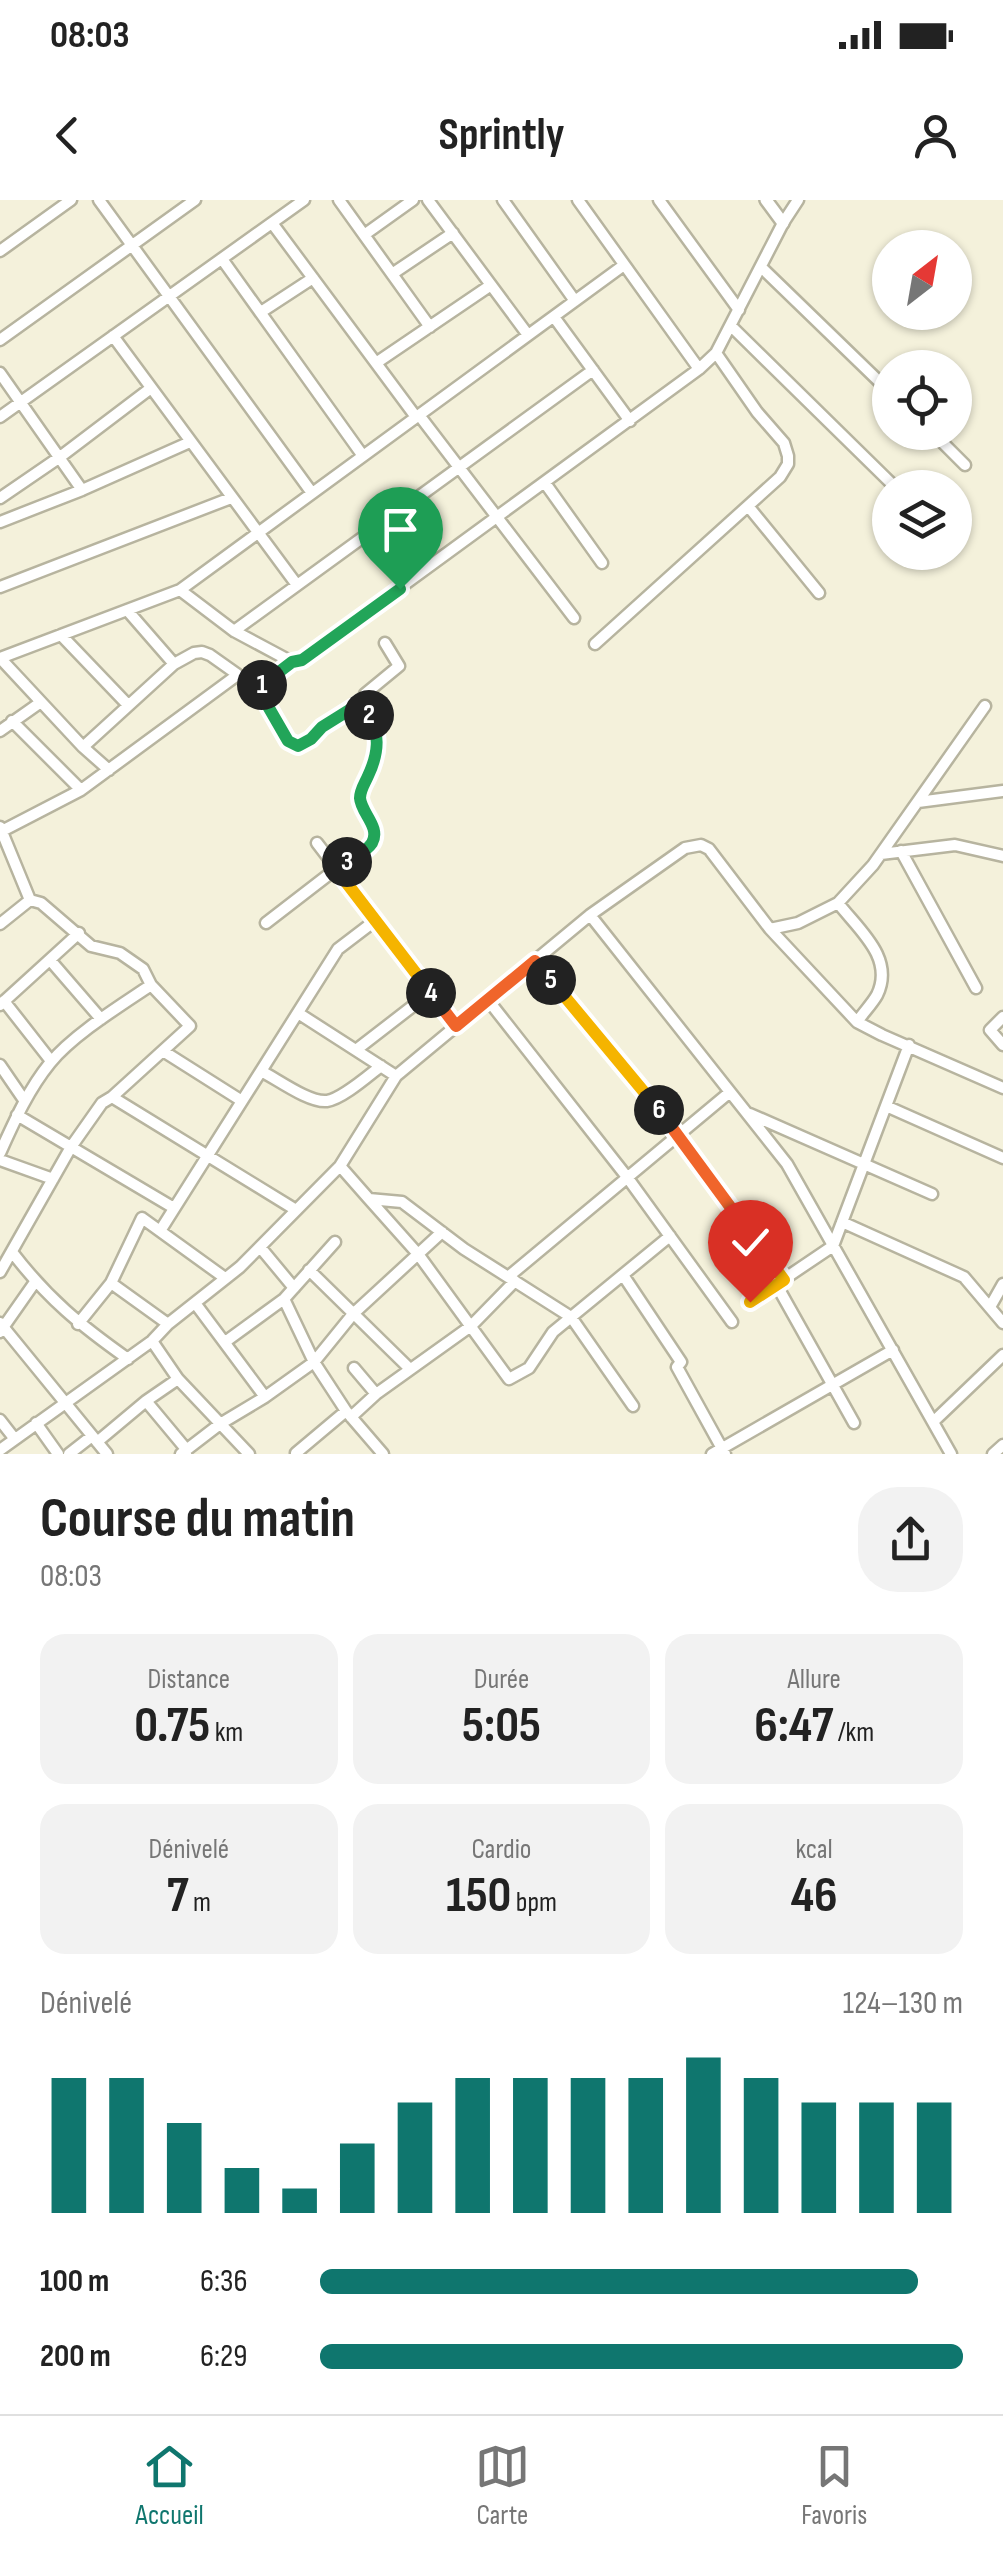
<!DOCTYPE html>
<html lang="fr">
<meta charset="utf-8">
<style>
:root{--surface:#fff;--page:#f2f2f2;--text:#222;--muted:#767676;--line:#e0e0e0;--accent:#0f766e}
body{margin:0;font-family:"Sofia Sans Condensed",sans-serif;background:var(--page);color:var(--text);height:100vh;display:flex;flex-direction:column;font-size:38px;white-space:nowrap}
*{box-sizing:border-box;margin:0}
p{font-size:32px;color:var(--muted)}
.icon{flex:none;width:55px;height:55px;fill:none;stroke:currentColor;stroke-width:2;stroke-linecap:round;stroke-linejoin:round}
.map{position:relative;height:1254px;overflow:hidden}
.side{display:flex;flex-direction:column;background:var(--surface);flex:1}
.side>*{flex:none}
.needle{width:65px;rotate:31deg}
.fabs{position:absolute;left:872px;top:30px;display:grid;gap:20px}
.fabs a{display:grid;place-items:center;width:100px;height:100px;border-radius:50%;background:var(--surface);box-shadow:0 2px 8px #0004;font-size:50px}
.pin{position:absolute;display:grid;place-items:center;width:85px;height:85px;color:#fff;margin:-102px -42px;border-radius:50% 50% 50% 0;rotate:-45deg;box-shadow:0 0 10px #0007}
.pin .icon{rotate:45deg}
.km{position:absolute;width:50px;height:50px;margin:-25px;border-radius:50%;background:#222;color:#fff;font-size:28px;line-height:50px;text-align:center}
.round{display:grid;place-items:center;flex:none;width:105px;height:105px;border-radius:40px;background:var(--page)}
.overview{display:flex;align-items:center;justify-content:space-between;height:170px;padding:0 40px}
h1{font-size:55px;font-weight:700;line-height:75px}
.metrics{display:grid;grid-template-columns:repeat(3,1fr);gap:15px;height:170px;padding:10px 40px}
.metrics div{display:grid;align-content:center;border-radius:25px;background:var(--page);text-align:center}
.metrics b{font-size:50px;font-weight:700}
.metrics small{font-size:28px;font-weight:400}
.metrics p{font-size:28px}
.chart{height:280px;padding:20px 40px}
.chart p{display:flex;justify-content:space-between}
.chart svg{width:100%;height:180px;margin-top:10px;stroke:var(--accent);stroke-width:6}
ul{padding:0 40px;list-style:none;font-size:32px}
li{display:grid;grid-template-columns:160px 120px 1fr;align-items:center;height:75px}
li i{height:25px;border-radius:12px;background:var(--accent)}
.status{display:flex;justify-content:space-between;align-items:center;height:70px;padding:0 50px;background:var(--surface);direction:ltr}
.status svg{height:28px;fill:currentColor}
header{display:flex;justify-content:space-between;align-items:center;height:130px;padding:0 40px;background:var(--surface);font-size:45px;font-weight:700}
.dock{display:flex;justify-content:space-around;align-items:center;height:140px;border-top:2px solid var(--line);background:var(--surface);font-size:28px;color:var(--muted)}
.dock a{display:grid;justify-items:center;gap:5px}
.dock .selected{color:var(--accent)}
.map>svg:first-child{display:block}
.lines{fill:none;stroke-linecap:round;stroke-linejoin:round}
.minor-casing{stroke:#b7b49f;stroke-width:15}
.tertiary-casing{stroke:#b7b49f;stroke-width:16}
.minor{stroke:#fff;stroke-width:10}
.tertiary{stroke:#fff;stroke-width:11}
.split-1-casing{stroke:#fff;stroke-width:20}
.split-2-casing{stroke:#fff;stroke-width:20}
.split-3-casing{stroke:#fff;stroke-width:20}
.split-4-casing{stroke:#fff;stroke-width:20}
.split-5-casing{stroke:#fff;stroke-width:20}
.split-6-casing{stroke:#fff;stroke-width:20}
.split-7-casing{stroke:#fff;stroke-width:20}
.split-8-casing{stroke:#fff;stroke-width:20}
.split-1{stroke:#22a559;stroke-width:12}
.split-2{stroke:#22a559;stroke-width:12}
.split-3{stroke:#22a559;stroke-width:12}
.split-4{stroke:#f5b400;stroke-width:12}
.split-5{stroke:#f0652b;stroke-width:12}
.split-6{stroke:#f5b400;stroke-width:12}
.split-7{stroke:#f0652b;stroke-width:12}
.split-8{stroke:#f5b400;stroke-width:12}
</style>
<div class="status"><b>08:03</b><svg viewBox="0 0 49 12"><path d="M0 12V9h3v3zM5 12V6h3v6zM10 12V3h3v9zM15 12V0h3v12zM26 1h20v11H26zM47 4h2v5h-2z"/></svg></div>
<header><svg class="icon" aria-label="back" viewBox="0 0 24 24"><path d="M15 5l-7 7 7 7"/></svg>Sprintly<svg class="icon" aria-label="person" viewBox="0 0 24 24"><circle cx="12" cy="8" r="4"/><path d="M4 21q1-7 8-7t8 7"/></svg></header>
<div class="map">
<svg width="1003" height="1254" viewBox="0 0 1003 1254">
<rect width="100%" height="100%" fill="#f4f1db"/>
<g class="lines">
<defs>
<path id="minor" d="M99 0 312 293
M339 0 430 127
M428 0 528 135
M503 0 575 101
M578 0 699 169
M659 0 739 110
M272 23 416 217
M364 35 413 0
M0 51 71 0
M222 59 363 256
M761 67 890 192
M392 74 453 33
M261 112 313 78
M554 117 630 221
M731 126 896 288
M113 136 297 385
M0 140 195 0
M376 163 491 85
M0 173 82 290
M419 215 574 418
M0 217 304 0
M932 232 965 265
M545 283 602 363
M0 298 60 257 151 188
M748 306 819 393
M0 322 82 290 190 242
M0 387 231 298
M180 390 234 431 292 462 301 460 699 169 716 153 783 23 798 0
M127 410 174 464
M234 431 593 170
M61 435 128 505
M595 444 780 277 788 264V256L784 243 757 212 716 153
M0 458 180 390 624 65
M0 458 83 547 109 570
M258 489 292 462
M12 521 81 590
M0 531 41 502
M83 547 174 464 194 453 202 452 210 455 258 489 287 541 298 546 311 539 323 527 362 503
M918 602 1003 591
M0 627 30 700
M0 632 81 590 236 476
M317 643 457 826
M901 651 976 788
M881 654 955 645 1003 656
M838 703C859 730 895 758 877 795 872 804 863 813 857 822
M590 715 787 964 951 1254
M266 723 336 669 371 646 374 636 372 626 361 604 360 594 375 562 378 546 375 525 362 503 365 494 399 466 385 443
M0 724 30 700 41 703 91 746 120 753 143 769 151 785
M770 729 798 723 838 703 873 665 985 506
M50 760 101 819
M535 761 678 934 783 1080
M488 800 627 977 732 1122
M4 801 51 861
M0 805 79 733
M298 813 396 876
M1003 817 990 830 1003 845
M356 850 431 792
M163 851 242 901
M0 865 24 900
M261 871C277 879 309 903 327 901 342 899 368 876 381 866
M886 906 1003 958
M750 914 932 994
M17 915 174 1008
M0 953C14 922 28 890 50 863 74 834 120 806 151 785L190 826 112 897
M0 960 53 979
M340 966 369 999 402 1002 464 1049 571 1117 633 1206
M369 999 418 1054 509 1179 529 1168 553 1132 670 1036
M842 1022 964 1077 1003 1123
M160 1031 338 749 376 720
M260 1047 294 1088
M12 1052C48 1099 80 1125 128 1159
M309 1070 410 1169
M0 1072 71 947 102 903 112 897 296 1010
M623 1075 681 1162 677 1167 725 1254
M508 1077 730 892
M111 1083 168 1124
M776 1084 854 1223
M284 1099 314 1162 346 1211 383 1254
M750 1102 833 1046 909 845
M195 1103 265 1197
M990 1107 1003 1084
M0 1123 107 1254
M78 1124 111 1083 142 1018 225 1078
M0 1132 35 1082
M152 1141 178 1179 249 1254
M225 1142 284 1099 335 1042
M354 1168 376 1194
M146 1201 186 1249V1253
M351 1217 376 1194 471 1126 515 1081
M0 1220 14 1238
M933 1222 1003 1155
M36 1223 58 1254
M97 1242 146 1201 178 1179
M0 1250 152 1141 168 1124 240 1067 340 966 396 876 590 715 685 648 701 645 709 649 770 729 857 822 882 835 1003 888
M296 1253 346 1211
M69 1254 92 1236
M181 1254 220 1224 265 1197 314 1162 353 1114 442 1032
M712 1254 893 1150
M993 1254 1003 1245"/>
<path id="tertiary" d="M766 0 783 23"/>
</defs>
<use href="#minor" class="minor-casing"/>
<use href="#tertiary" class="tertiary-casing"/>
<use href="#minor" class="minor"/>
<use href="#tertiary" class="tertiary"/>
</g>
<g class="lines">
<defs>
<path id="split-1" d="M262 485 292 462 302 460 400 389"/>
<path id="split-2" d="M262 485 258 489 288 541 298 546 311 539 322 527 362 502 369 515"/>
<path id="split-3" d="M347 662C355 657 367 651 372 643 381 627 361 613 360 598 360 590 365 583 368 576 378 555 381 535 369 515"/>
<path id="split-4" d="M347 662 336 669 431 793"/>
<path id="split-5" d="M431 793 456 826 535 761 551 780"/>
<path id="split-6" d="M551 780 659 910"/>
<path id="split-7" d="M659 910 759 1046"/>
<path id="split-8" d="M750 1102 784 1080 759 1046"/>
</defs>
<use href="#split-1" class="split-1-casing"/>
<use href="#split-2" class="split-2-casing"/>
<use href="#split-3" class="split-3-casing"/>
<use href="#split-4" class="split-4-casing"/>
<use href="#split-5" class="split-5-casing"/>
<use href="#split-6" class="split-6-casing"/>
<use href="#split-7" class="split-7-casing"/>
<use href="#split-8" class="split-8-casing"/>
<use href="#split-1" class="split-1"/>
<use href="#split-2" class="split-2"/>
<use href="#split-3" class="split-3"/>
<use href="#split-4" class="split-4"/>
<use href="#split-5" class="split-5"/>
<use href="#split-6" class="split-6"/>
<use href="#split-7" class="split-7"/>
<use href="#split-8" class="split-8"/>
</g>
</svg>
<div class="fabs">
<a><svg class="needle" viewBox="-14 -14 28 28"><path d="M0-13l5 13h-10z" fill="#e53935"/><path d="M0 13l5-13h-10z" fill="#767676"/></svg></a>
<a><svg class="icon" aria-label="locate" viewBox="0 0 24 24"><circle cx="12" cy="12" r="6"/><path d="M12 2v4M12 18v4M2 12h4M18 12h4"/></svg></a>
<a><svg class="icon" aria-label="layers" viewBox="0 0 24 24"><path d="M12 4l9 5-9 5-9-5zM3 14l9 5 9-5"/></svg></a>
</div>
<div class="pin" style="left:400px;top:389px;background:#1e9e55"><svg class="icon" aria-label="arrive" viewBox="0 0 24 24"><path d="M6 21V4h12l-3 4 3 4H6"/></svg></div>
<div class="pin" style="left:750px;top:1102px;background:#d93025"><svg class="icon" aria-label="check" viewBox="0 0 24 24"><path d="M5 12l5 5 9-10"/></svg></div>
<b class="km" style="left:262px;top:485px">1</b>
<b class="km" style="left:369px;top:515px">2</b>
<b class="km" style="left:347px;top:662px">3</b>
<b class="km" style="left:431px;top:793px">4</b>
<b class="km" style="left:551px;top:780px">5</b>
<b class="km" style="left:659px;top:910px">6</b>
</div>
<section class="side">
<div class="overview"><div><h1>Course du matin</h1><p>08:03</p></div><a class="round"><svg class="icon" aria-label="share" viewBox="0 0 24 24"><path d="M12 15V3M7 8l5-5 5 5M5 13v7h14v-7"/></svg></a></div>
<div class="metrics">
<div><p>Distance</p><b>0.75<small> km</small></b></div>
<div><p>Durée</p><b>5:05</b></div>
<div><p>Allure</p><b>6:47<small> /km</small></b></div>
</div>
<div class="metrics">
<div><p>Dénivelé</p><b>7<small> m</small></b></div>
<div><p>Cardio</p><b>150<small> bpm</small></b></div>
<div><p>kcal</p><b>46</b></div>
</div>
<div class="chart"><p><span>Dénivelé</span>124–130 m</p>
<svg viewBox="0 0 160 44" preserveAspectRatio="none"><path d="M5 44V11M15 44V11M25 44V22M35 44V33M45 44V38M55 44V27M65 44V17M75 44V11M85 44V11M95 44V11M105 44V11M115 44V6M125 44V11M135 44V17M145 44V17M155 44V17"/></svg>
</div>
<ul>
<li><b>100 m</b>6:36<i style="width:93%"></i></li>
<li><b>200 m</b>6:29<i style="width:100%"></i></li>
</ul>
</section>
<nav class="dock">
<a class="selected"><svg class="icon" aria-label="home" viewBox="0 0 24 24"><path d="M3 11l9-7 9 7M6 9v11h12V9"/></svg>Accueil</a>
<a><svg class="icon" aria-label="map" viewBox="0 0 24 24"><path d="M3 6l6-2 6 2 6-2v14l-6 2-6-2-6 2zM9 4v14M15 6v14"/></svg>Carte</a>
<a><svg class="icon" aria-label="saved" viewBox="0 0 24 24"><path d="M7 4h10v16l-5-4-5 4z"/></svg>Favoris</a>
</nav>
